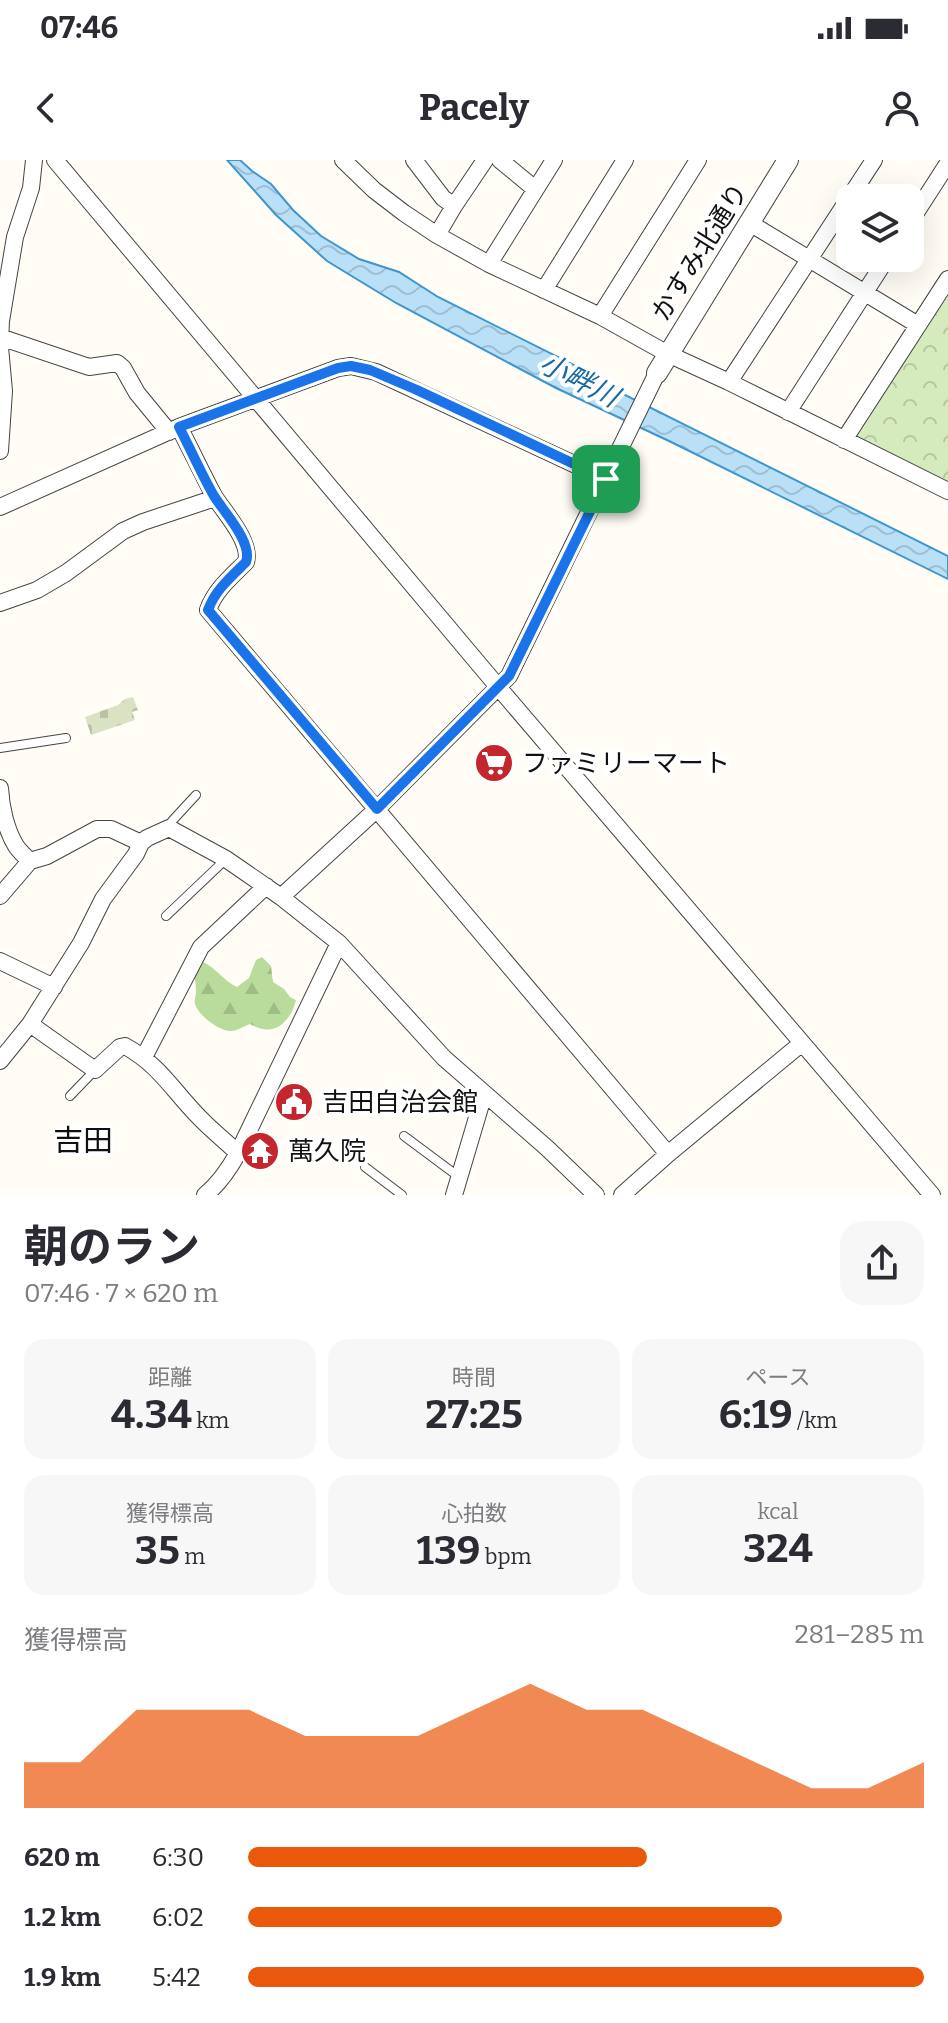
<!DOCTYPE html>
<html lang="ja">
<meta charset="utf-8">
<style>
:root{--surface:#fff;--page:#f7f7f7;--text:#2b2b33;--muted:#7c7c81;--accent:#ea580c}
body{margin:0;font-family:Bitter,"Noto Sans JP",serif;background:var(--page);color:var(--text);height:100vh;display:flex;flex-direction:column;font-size:30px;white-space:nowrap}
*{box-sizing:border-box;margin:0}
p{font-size:26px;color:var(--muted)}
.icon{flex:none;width:44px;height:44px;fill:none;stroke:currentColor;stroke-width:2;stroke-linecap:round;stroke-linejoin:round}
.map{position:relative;height:1035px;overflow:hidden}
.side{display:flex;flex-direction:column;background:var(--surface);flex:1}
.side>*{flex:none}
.buttons{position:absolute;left:836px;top:24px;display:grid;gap:16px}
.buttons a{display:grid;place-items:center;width:88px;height:88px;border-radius:16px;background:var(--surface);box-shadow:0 8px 32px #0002;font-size:40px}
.pin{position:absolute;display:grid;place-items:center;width:68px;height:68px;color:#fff;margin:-34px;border-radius:16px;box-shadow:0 4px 12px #0006}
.round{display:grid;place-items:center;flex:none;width:84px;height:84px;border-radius:24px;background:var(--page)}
.summary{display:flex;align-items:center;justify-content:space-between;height:136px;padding:0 24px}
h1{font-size:44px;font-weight:700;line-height:60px}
.figures{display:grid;grid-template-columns:repeat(3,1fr);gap:12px;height:136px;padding:8px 24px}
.figures div{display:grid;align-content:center;border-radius:20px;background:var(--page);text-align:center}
.figures b{font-size:40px;font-weight:700}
.figures small{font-size:22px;font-weight:400}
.figures p{font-size:22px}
.chart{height:224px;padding:16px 24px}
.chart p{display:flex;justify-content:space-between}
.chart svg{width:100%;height:144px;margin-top:8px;fill:var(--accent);opacity:.7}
ul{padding:0 24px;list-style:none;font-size:26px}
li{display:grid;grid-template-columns:128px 96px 1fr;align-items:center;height:60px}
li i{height:20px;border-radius:10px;background:var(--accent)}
.status{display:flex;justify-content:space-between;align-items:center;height:56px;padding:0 40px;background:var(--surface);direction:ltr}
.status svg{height:22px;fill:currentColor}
header{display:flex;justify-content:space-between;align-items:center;height:104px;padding:0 24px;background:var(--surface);font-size:36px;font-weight:700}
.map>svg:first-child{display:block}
.forest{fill:url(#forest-firs)}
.cemetery{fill:url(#cemetery-stones)}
.park{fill:url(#park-crowns)}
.water{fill:url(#water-waves);stroke:#3f96cf;stroke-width:2}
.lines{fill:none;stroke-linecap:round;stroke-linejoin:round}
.service-casing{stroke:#444;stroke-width:10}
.minor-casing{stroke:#444;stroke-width:18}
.tertiary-casing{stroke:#444;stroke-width:22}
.service{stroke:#fff;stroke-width:8}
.minor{stroke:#fff;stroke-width:16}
.tertiary{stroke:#fff;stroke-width:20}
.route-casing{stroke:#fff;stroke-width:16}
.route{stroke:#1a73e8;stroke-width:10}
.labels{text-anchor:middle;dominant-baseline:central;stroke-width:8;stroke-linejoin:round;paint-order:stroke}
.street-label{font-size:26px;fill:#111;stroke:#fff}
.poi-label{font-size:26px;fill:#111;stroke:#fff;text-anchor:start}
.water-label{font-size:28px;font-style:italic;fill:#1768a6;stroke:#fff}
.quarter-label{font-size:30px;fill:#111;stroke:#fff}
</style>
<div class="status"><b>07:46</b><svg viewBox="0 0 49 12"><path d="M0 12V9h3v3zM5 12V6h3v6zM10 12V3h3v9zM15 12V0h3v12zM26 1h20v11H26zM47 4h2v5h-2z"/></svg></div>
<header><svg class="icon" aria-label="back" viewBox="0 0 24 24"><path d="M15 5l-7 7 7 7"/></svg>Pacely<svg class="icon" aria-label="person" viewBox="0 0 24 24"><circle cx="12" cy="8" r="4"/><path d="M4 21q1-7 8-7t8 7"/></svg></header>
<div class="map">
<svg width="948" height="1035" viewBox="0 0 948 1035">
<defs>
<pattern id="forest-firs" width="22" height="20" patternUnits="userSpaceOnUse" patternTransform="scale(2)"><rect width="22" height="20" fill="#b9dc9c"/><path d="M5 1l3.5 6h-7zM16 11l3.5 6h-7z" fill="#9ebc85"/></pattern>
<pattern id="cemetery-stones" width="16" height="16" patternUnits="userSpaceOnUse" patternTransform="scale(2)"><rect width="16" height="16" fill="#d9e3c4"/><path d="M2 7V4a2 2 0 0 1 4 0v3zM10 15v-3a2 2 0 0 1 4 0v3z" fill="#b9c2a7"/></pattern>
<pattern id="park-crowns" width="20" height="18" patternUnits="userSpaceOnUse" patternTransform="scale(2)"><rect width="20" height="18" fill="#d5ebbd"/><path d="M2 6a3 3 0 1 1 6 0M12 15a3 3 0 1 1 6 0" fill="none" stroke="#b6c8a1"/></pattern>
<pattern id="water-waves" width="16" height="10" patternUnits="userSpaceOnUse" patternTransform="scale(2)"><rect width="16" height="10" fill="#b9e0f7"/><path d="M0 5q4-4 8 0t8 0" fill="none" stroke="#9ebfd3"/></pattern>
</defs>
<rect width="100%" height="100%" fill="#fffdf5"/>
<path class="forest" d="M262 797 271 806 273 822 284 829 290 837 296 840C293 855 280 873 263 869 258 868 254 866 250 864 244 866 237 871 231 871 220 872 198 855 195 844 194 840 196 836 196 831 196 817 190 813 203 802 216 808 224 821 237 827L249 818 256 800Z"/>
<path class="cemetery" d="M133 537 138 550 132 552 135 560 91 575 85 557 118 545 125 539Z"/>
<path class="park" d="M948 132V322L858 276Z"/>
<path class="water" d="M227 0H240L252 11 271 24 293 50 321 76 359 99 399 112 438 137 624 230 623 234 948 396V419L669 281 556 228 396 143 327 101 276 55Z"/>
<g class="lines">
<defs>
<path id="service" d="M0 588 66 578
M169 668 172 661 196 635
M166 756 226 699
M70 936 95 910
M404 976 459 1017
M365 1007 402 1035"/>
<path id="minor" d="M55 0 499 528 932 1035
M343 0 374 30 404 53 437 75 489 104 600 156 668 194 729 222 948 331
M414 0 443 38 454 46
M500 0 535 29
M748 62 918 165
M910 62 948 3
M437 75 454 46 485 0
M489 104 554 0
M544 130 625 0
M600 156 698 0
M0 177 89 207 117 203 123 208 137 233 169 272
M0 183 1 161 15 77 31 28 34 0
M0 187 4 231 0 291
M729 222 874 0
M788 252 887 98
M179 267C191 290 202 313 214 336 224 352 252 382 246 402 231 417 215 430 208 450L668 994
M844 280 948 119
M0 347 179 267 338 208 351 206 376 212 606 319
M0 443 37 430 66 413 123 371 143 362 215 338
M0 628C1 647 6 670 16 686 20 692 26 697 30 701
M0 736 30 701 47 696 97 669H111L141 683 147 678 169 668 226 699 281 737
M0 801 54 827
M30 864 95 910 120 887 125 886C159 905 171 928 197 955 209 968 224 980 238 993
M144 897 201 787 266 726
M0 901 30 864 81 783 103 739 136 694 141 683
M205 1035C219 1024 229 1009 238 993L339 783
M454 1035 484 934
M596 1035 547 988 444 898 339 783 281 737 377 649 509 516 657 213
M622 1035 668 994 802 883"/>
<path id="tertiary" d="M657 213 788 0"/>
</defs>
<use href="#service" class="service-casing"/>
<use href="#minor" class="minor-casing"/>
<use href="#tertiary" class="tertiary-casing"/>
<use href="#service" class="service"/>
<use href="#minor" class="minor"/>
<use href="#tertiary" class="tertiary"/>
</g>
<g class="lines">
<defs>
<path id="route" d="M351 206 370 210 417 230 606 319 509 516 377 649 208 450C215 430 231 417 246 402 253 383 224 352 214 336 201 313 191 290 179 267L338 208Z"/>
</defs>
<use href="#route" class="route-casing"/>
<use href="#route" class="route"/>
</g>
<defs>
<symbol id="supermarket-disc" viewBox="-11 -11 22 22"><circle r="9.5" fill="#c4262e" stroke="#fff"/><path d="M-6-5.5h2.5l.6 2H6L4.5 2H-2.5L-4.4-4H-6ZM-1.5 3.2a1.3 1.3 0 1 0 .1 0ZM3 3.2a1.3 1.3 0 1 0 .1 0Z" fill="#fff"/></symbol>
<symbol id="civic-disc" viewBox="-11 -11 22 22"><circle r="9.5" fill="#c4262e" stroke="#fff"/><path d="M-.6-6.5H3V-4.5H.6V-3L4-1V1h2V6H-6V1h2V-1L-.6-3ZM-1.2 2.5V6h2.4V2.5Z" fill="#fff"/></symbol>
<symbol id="temple-disc" viewBox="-11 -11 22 22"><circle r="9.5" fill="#c4262e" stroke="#fff"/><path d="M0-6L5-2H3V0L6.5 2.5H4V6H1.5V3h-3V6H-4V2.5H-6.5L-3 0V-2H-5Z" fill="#fff"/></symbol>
</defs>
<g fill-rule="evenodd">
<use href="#supermarket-disc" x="472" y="581" width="44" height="44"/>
<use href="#civic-disc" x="272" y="920" width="44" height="44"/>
<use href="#temple-disc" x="238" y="969" width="44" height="44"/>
</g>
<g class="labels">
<g class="street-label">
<text transform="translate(700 92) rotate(-58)">かすみ北通り</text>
</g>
<g class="poi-label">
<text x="522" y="603">ファミリーマート</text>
<text x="322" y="942">吉田自治会館</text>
<text x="288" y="991">萬久院</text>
</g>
<g class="water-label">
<text transform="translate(579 220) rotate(27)">小畔川</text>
</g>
<g class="quarter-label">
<text x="83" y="981">吉田</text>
</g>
</g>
</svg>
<div class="buttons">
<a><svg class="icon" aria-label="layers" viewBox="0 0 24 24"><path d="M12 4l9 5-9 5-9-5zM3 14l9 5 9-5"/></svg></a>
</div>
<div class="pin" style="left:606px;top:319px;background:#1e9e55"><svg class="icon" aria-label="arrive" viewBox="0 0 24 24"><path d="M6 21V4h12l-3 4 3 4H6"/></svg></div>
</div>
<section class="side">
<div class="summary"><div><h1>朝のラン</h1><p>07:46 · 7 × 620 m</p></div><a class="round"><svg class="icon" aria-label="share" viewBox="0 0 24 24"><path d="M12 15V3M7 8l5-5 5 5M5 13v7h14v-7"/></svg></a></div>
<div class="figures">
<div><p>距離</p><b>4.34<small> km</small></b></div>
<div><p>時間</p><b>27:25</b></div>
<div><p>ペース</p><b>6:19<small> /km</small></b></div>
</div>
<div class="figures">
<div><p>獲得標高</p><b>35<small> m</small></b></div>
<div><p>心拍数</p><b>139<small> bpm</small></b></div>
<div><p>kcal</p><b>324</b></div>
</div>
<div class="chart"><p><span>獲得標高</span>281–285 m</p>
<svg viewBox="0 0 160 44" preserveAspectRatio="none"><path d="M0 44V30L10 30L20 14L30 14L40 14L50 22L60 22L70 22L80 14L90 6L100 14L110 14L120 22L130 30L140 38L150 38L160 30V44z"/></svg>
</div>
<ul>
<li><b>620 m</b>6:30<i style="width:59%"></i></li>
<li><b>1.2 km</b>6:02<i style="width:79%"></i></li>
<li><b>1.9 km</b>5:42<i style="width:100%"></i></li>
</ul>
</section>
